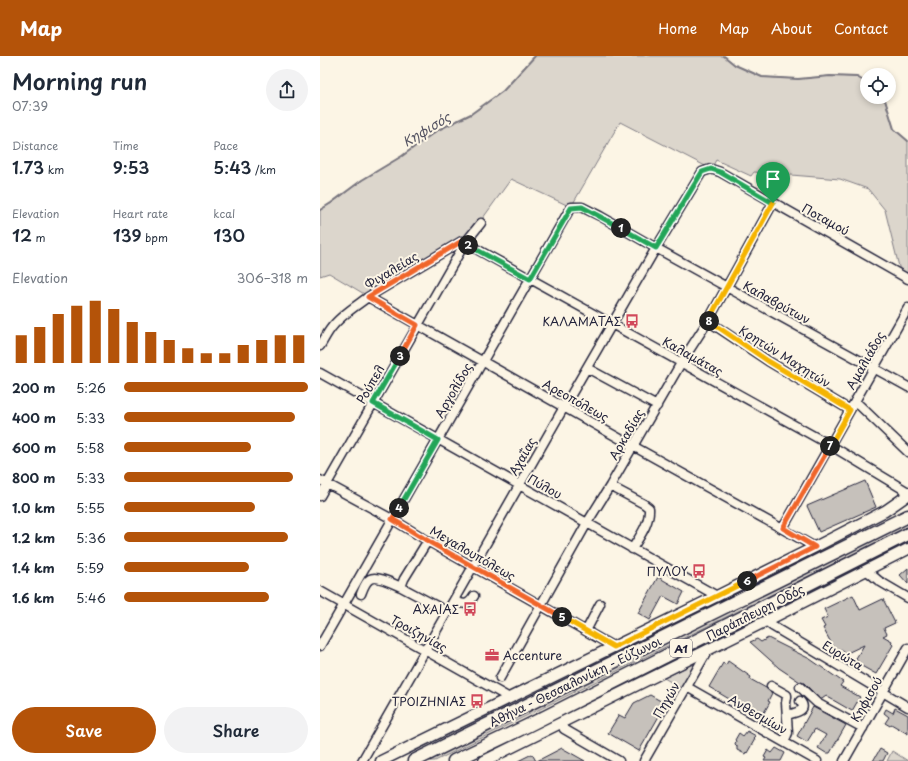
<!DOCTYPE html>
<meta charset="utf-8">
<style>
:root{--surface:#fff;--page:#f2f2f3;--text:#1f2937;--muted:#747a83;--accent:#b45309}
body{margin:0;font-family:"Playpen Sans",sans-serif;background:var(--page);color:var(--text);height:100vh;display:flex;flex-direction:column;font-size:15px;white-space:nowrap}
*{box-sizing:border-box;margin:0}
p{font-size:13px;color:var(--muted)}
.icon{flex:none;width:22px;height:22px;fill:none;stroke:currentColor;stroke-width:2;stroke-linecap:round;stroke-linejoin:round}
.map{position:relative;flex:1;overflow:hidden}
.sheet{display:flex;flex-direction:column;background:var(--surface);width:320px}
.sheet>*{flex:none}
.tools{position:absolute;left:540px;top:12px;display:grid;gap:8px}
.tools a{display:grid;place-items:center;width:36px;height:36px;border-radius:50%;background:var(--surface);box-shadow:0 2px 6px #0003;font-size:20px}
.pin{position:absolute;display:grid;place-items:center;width:34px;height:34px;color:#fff;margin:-41px -17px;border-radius:50% 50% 50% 0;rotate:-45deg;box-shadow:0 0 4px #0007}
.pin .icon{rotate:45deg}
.km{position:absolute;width:20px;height:20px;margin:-10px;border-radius:50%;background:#222;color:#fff;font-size:11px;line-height:20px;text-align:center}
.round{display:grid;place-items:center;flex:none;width:42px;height:42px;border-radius:21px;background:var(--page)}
.overview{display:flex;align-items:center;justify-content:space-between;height:68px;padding:0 12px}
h1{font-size:22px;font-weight:600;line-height:30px}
.figures{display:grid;grid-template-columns:repeat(3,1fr);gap:6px;height:68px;padding:4px 12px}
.figures div{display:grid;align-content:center}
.figures b{font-size:17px;font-weight:600}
.figures small{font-size:11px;font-weight:400}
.figures p{font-size:11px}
.chart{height:112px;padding:8px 12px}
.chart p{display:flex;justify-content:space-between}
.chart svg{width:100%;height:72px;margin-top:4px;stroke:var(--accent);stroke-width:6}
.button{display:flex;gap:8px;margin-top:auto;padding:8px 12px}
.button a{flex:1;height:46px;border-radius:24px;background:var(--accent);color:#fff;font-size:16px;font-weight:600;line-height:46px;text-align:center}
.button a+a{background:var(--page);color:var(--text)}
ul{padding:0 12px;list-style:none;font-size:13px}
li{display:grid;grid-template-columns:64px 48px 1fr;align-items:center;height:30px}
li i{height:10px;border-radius:5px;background:var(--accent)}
header{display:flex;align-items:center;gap:24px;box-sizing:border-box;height:56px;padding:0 20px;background:var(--accent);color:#fff}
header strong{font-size:19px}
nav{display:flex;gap:22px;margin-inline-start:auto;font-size:14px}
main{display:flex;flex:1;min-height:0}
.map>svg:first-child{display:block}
.green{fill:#dcd6cc;stroke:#7f7c84}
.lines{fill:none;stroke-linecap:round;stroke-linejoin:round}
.stream{stroke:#78757e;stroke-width:2}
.building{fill:#c6c1bb;stroke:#22223b}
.minor-tunnel{stroke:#d0cbc3;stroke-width:8;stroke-dasharray:8 4;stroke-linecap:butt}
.minor-casing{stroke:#22223b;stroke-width:11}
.major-casing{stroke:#22223b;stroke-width:13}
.highway-casing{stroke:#22223b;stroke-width:15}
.minor{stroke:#fcf5e5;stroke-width:8}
.major{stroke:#fcf5e5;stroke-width:10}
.highway{stroke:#fcf5e5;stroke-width:12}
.split-1-casing{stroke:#fff;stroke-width:8}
.split-2-casing{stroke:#fff;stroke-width:8}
.split-3-casing{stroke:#fff;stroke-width:8}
.split-4-casing{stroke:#fff;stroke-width:8}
.split-5-casing{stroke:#fff;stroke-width:8}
.split-6-casing{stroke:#fff;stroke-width:8}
.split-7-casing{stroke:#fff;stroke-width:8}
.split-8-casing{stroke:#fff;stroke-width:8}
.split-9-casing{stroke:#fff;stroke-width:8}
.split-1{stroke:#22a559;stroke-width:5}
.split-2{stroke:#22a559;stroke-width:5}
.split-3{stroke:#f0652b;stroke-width:5}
.split-4{stroke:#22a559;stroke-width:5}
.split-5{stroke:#f0652b;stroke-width:5}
.split-6{stroke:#f5b400;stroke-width:5}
.split-7{stroke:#f0652b;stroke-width:5}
.split-8{stroke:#f5b400;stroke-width:5}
.split-9{stroke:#f5b400;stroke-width:5}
.labels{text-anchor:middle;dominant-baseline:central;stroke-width:4;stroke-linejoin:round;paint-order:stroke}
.shield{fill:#fcf5e5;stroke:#63616e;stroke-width:1}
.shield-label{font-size:11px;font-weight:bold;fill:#22223b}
.street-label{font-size:12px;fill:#22223b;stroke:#fcf5e5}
.poi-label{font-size:12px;fill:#22223b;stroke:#fcf5e5;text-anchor:end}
.water-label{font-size:13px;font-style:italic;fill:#545362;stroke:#fcf5e5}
</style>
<header>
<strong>Map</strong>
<nav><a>Home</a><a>Map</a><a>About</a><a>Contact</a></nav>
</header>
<main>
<section class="sheet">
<div class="overview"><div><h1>Morning run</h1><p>07:39</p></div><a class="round"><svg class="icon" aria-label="share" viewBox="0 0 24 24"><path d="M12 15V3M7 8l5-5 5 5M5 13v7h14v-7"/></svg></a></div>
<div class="figures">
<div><p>Distance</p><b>1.73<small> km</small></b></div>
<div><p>Time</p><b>9:53</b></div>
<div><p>Pace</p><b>5:43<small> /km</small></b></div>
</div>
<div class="figures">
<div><p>Elevation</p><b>12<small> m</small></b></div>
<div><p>Heart rate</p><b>139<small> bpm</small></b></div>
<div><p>kcal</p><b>130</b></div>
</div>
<div class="chart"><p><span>Elevation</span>306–318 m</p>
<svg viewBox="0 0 160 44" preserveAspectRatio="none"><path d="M5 44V27M15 44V22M25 44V14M35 44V9M45 44V6M55 44V11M65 44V19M75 44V25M85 44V30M95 44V35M105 44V38M115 44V38M125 44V33M135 44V30M145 44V27M155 44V27"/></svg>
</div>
<ul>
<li><b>200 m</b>5:26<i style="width:100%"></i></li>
<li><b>400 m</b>5:33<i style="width:93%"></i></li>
<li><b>600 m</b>5:58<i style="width:69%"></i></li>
<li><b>800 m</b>5:33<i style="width:92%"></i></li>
<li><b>1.0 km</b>5:55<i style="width:71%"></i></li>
<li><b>1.2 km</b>5:36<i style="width:89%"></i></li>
<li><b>1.4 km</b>5:59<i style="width:68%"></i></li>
<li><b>1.6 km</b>5:46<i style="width:79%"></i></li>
</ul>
<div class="button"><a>Save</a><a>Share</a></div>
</section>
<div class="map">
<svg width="588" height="705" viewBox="0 0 588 705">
<rect width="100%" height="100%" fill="#fcf5e5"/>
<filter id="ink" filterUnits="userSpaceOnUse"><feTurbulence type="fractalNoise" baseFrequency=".025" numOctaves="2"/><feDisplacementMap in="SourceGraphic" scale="8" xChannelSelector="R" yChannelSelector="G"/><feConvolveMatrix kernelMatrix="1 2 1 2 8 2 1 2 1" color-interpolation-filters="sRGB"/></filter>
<g filter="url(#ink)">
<path class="green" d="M215 0H404L415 9 442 21 478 23 510 20 537 21 547 27V41H562L565 44 574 73 588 85V223L581 219 565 154 548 133 520 123 434 116 431 120 396 104 391 113 300 66 251 151 191 123 145 187 46 239 9 217 0 220V154L12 147 42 124 82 100 116 75 151 58 183 35Z
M588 467V471L115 705H107Z
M375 607 361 632 344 622Z
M572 695 588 705H567Z"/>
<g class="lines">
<path class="stream" d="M404 0 415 9 442 21 478 23 510 20 537 21 547 27
M562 41 565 44 574 73 588 85
M0 154 11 147 42 124 82 100 116 75 151 58 183 35 215 0"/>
</g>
<path class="building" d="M545 425 556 451 499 476 487 450Z
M588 512V528L580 519Z
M338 521 364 536 358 548 343 540 330 564 318 557Z
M533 539 540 554 563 543 575 567 564 572 567 578 563 580 572 585 571 587 573 589 556 618 536 607 538 605 535 604 544 589 525 598 522 593 516 596 503 572 505 571 501 564 508 561 504 553Z
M448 582 490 603 523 626 520 630 540 641 532 655 506 640 502 643H500L484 627 480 626 459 612 430 586 437 583 441 586Z
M408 605 431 621 430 623 446 632 452 637 448 645 450 646 441 662 389 631 403 607 406 609Z
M330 639 346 648 319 695 288 677 299 659 305 662 314 647Z
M493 651 526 669 510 697H506L498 692 506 679 495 673 487 686 477 680Z
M575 652 588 659V678L571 668 570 670 565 667 569 661 564 657 566 653 573 657Z
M427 675 436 680 434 682 435 683 427 697 426 696 425 698 417 694V690L415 688 416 685 415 684 419 677 423 680Z
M242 692 265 705H217Z
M456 692 465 697 461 705H444L446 702 444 701 448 694 452 697Z
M560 693 567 697 563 705H553Z
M212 698 216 705H198Z"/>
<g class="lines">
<path class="minor-tunnel" d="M186 640 226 662"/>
<defs>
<path id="minor" d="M48 241 313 390 495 491
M388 265 448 305 530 354
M0 290C4 284 7 277 12 271 21 259 36 250 48 241L142 185 510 389 588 436
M267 312 337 350
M0 317 397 540
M535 345 588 396
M0 424 72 463 113 488 294 591
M290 430 324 448 329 452C330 467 320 480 312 493
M0 440 145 187 161 167
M463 472 588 252
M105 489 84 523 81 531 128 556
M546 514 559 525 588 542
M0 535 186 640
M41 538C43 533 45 526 50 523 57 519 74 528 81 531
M134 544C143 549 148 550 154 540
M446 565 452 570 588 651
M266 575 280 548
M0 590 251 151H262L280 160 336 192 588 331
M180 622 267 467 290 430 361 307 388 265 453 147
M451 630 467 639V641L466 647 468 677 464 686
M367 631 497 705
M480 631 497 647 543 672
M467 659C474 657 489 655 480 645
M244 673 299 705
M42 705 244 351 336 192 382 116 391 113 400 116 588 223
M324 705 388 594
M524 705 588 592"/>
<path id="major" d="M61 705 397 540 495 491 565 455 588 439
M164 705 446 565 588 493"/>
<path id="highway" d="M94 705 588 460
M134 705 209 669 588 478"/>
</defs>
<use href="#minor" class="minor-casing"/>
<use href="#major" class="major-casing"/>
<use href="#highway" class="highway-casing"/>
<use href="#minor" class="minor"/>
<use href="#major" class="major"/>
<use href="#highway" class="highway"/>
</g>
</g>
<g class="lines" filter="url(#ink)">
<defs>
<path id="split-1" d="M301 172 336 192 382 116 391 113 400 116 453 147"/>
<path id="split-2" d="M148 189 210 223 251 152 262 151 301 172"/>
<path id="split-3" d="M80 300 97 269 48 241 142 185 148 189"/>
<path id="split-4" d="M79 452 118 384 53 347 80 300"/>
<path id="split-5" d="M79 452 72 463 113 488 242 561"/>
<path id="split-6" d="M242 561 294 591 427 525"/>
<path id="split-7" d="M427 525 495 491 463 472 510 390"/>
<path id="split-8" d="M389 265 448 305 530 354 510 390"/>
<path id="split-9" d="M389 265H388L453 147"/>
</defs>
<use href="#split-1" class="split-1-casing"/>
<use href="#split-2" class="split-2-casing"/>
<use href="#split-3" class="split-3-casing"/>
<use href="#split-4" class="split-4-casing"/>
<use href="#split-5" class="split-5-casing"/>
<use href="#split-6" class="split-6-casing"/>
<use href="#split-7" class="split-7-casing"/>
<use href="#split-8" class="split-8-casing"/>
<use href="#split-9" class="split-9-casing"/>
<use href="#split-1" class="split-1"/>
<use href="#split-2" class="split-2"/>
<use href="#split-3" class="split-3"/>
<use href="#split-4" class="split-4"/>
<use href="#split-5" class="split-5"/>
<use href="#split-6" class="split-6"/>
<use href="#split-7" class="split-7"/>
<use href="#split-8" class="split-8"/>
<use href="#split-9" class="split-9"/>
</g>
<defs>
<symbol id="bus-bare" viewBox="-9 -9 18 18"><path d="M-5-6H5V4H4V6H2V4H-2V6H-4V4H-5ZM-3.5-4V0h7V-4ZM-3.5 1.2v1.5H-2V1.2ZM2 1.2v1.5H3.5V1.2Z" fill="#d1495b" stroke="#fcf5e5" stroke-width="2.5" paint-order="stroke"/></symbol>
<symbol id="office-bare" viewBox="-9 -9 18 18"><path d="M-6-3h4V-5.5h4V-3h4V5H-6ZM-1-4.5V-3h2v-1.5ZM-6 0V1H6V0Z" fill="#d1495b" stroke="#fcf5e5" stroke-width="2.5" paint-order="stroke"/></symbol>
</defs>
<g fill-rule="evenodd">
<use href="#bus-bare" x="302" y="255" width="20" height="20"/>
<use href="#bus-bare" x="369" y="505" width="20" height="20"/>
<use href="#bus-bare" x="140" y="543" width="20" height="20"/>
<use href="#office-bare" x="162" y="589" width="20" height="20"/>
<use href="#bus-bare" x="147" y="635" width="20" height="20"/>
</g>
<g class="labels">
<rect class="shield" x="350" y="583" width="22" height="18" rx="3"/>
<g class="shield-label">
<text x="361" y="592">Α1</text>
</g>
<g class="street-label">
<text transform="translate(506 163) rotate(29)">Ποταμού</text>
<text transform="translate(71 214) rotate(-31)">Φιγαλείας</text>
<text transform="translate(457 246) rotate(29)">Καλαβρύτων</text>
<text transform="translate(373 300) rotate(29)">Καλαμάτας</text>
<text transform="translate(465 300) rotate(32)">Κρητών Μαχητών</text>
<text transform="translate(545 304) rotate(-60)">Αμαλιάδος</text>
<text transform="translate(50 328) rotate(-60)">Ρούπελ</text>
<text transform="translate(133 334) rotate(-60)">Αργολίδος</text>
<text transform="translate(256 344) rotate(29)">Αρεοπόλεως</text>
<text transform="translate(306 378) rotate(-60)">Αρκαδίας</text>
<text transform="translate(202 400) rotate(-60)">Αχαΐας</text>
<text transform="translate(225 430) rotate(29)">Πύλου</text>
<text transform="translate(153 497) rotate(30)">Μεγαλουπόλεως</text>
<text transform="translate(435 556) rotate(-27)">Παράπλευρη Οδός</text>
<text transform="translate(99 577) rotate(29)">Τροιζηνίας</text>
<text transform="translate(523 599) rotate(31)">Ευρώτα</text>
<text transform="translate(255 625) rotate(-26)">Αθήνα - Θεσσαλονίκη - Εύζωνοι</text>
<text transform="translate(546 643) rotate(-60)">Κηφισού</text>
<text transform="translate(346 644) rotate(-60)">Πηγών</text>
<text transform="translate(438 658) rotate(30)">Ανθεσμίων</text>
</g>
<g class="poi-label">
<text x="301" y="265">ΚΑΛΑΜΑΤΑΣ</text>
<text x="368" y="515">ΠΥΛΟΥ</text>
<text x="139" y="553">AXAΙΑΣ</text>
<text x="183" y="599" text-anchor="start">Accenture</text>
<text x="146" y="645">ΤΡΟΙΖΗΝΙΑΣ</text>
</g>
<g class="water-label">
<text transform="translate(106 73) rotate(-31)">Κηφισός</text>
</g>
</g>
</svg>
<div class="tools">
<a><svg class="icon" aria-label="locate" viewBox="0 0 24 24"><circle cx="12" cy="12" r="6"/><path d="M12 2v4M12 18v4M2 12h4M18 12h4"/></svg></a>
</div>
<div class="pin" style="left:453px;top:147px;background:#1e9e55"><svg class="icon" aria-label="arrive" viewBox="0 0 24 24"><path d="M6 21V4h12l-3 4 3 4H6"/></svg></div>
<b class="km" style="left:301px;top:172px">1</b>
<b class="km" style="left:148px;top:189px">2</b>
<b class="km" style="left:80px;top:300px">3</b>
<b class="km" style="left:79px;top:452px">4</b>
<b class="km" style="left:242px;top:561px">5</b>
<b class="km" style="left:427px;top:525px">6</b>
<b class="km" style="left:510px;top:390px">7</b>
<b class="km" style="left:389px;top:265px">8</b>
</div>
</main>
